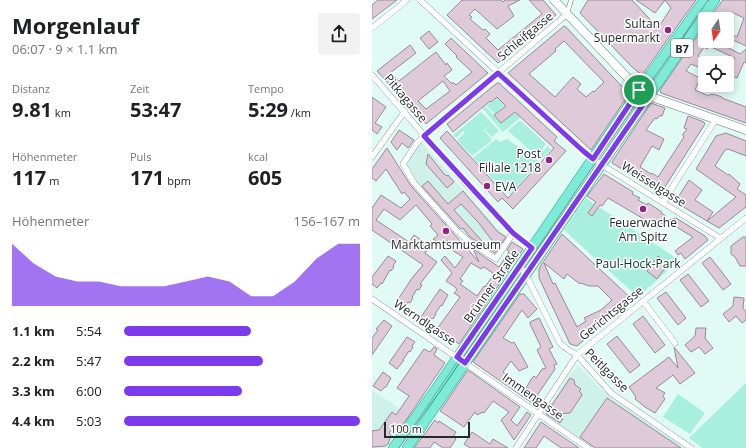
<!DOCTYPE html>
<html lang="de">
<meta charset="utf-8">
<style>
:root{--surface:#fff;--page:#f2f2f2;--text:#202124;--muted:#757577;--accent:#7c3aed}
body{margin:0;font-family:"Open Sans",sans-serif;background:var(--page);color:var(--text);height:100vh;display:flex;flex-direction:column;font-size:15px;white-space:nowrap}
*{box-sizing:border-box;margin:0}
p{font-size:13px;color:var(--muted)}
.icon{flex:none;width:22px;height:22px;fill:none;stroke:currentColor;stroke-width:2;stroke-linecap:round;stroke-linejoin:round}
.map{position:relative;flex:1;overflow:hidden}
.panel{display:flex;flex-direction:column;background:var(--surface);width:372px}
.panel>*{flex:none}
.needle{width:26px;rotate:193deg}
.controls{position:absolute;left:326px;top:12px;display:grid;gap:8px}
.controls a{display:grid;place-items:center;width:36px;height:36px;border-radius:4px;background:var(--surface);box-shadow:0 2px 10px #0003;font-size:20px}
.scale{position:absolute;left:12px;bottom:10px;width:86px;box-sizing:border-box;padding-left:4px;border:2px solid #212b29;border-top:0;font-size:11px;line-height:14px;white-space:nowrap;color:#212b29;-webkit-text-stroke:3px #fff;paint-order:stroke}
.pin{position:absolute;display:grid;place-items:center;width:34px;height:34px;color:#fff;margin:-17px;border:2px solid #fff;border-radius:50%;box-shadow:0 1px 4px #0007}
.round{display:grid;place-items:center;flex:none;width:42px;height:42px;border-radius:4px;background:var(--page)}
.head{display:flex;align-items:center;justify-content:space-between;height:68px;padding:0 12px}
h1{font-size:22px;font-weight:700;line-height:30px}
.figures{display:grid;grid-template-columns:repeat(3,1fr);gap:6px;height:68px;padding:4px 12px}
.figures div{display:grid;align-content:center}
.figures b{font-size:20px;font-weight:700}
.figures small{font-size:11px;font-weight:400}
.figures p{font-size:11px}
.chart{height:112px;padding:8px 12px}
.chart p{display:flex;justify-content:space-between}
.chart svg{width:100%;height:72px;margin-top:4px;fill:var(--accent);opacity:.7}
ul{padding:0 12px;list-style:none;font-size:13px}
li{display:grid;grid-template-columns:64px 48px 1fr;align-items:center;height:30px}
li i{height:10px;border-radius:5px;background:var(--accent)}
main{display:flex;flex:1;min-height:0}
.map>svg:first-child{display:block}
.built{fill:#cef2e7}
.green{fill:#a8efdd}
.building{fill:#decad9;stroke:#9b8896;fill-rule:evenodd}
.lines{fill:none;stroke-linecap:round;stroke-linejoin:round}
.pedestrian-casing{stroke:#607871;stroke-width:5}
.minor-casing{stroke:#607871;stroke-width:6}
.secondary-casing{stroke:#607871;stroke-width:9}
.primary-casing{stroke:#24a08a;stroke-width:10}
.pedestrian{stroke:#fff;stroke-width:4}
.minor{stroke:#fff;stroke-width:5.5}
.secondary{stroke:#fff;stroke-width:8}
.primary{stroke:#7cecd8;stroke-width:9}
.tram{stroke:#899c97;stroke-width:1}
.route-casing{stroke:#fff;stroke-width:8}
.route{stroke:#7c3aed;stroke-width:5}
.poi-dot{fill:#932383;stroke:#fff;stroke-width:1.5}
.labels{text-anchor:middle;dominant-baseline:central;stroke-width:3;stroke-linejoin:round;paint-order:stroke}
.shield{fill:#fff;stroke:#646b69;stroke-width:1}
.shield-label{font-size:11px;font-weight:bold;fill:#212b29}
.poi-label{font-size:12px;fill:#212b29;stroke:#fff;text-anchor:end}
.street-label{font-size:12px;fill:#212b29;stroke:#fff}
.park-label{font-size:12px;fill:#05352c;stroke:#fff}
</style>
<main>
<section class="panel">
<div class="head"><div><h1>Morgenlauf</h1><p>06:07 · 9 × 1.1 km</p></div><a class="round"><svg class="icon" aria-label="share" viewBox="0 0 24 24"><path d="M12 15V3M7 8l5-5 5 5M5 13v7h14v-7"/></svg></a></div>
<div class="figures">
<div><p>Distanz</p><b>9.81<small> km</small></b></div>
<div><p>Zeit</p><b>53:47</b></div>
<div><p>Tempo</p><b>5:29<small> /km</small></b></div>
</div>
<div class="figures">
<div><p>Höhenmeter</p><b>117<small> m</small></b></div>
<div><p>Puls</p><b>171<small> bpm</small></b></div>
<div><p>kcal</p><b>605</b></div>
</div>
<div class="chart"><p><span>Höhenmeter</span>156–167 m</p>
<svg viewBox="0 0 160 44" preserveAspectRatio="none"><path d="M0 44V6L10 18L20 26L30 29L40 29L50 32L60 32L70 32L80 29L90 26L100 29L110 38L120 38L130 29L140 15L150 6L160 6V44z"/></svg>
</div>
<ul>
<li><b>1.1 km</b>5:54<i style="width:54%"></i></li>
<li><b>2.2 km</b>5:47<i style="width:59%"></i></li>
<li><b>3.3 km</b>6:00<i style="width:50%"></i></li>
<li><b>4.4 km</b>5:03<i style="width:100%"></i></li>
</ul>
</section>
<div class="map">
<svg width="374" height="448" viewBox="0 0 374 448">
<rect width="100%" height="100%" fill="#e0fbf3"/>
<path class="built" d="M48 143H50L125 228 136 238 124 255H121L91 234 45 182 33 165Z
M207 366 226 386 238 396 314 448H222L172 414 199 373Z
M0 390 37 415 14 448H0Z"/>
<path class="green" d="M125 96 139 108 135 109 132 106 123 114 114 105 122 100Z
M113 106 129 123 143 112 149 117 131 132 110 108Z
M109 112 120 123 112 130 120 140 100 156 85 140 93 133 91 131 84 138 81 135Z
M147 121H149L174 144 168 152 169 153 176 146 179 149 169 160 136 131Z
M120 123 127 131 120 137 113 130Z
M124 139 128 142 135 139 148 148 151 147 167 162 138 194 134 192 140 186 138 184 132 190 130 189 101 158Z
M214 198 222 204 216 213 220 215 227 207 307 260 266 297 192 230Z
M374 383V448H331L317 438Z
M306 394 333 413 318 434 291 417Z"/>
<path class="building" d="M6 0H25L0 19V5Z
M90 0H129L131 2 133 0H148L136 6 142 16 125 29 103 9 97 15 100 17 98 19 111 30 113 29 118 34 114 38 126 50 170 14 157 0H171L184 15 126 63 75 15Z
M216 0H260L286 28 299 8 293 0H324L270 75 260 67 208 13Z
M264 0H293L283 13Z
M351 0H374V46L359 39 355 47 368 54 374 49V63L372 62 365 78 355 74 363 58 337 46 335 49 332 47 326 56 331 59 329 63 333 66V70L319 64 314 71 328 78 323 90 337 96 338 94 341 95V94L350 97V98L374 107V123L289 93 288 90 333 25V41H355V32L365 37 372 18 359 12 353 19H337Z
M192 26 194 27 257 94 219 150 136 73ZM192 41 232 82 222 92 221 91 214 97 205 89 209 84 201 77 183 97 157 74 184 51 183 49Z
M57 31 66 42 57 49 48 38Z
M79 38 116 73 54 124 5 71 38 45 44 53 18 73 27 81 64 52 74 65 75 63 80 70 72 76 79 83H82L84 85 100 72 84 57 85 56 73 44ZM71 81 78 91 54 109 46 101Z
M125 83H127L185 137 182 141 194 151 141 209 130 198 126 202 68 138 75 131 136 198 182 148 143 112 129 123 122 115 134 106 125 97 119 102 118 101 81 132 75 124Z
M0 97 14 107 3 123 10 127 5 134 0 130Z
M279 103 293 108 290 116H287L285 119 283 118 274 130 292 139 287 150 280 146 268 167 279 174 280 173 286 177 312 137 311 136V134L315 129 312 128 316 116 332 122 333 124 289 193 240 163V162Z
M27 130 42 140 36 148 30 143 25 150 19 142Z
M354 133 374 141V156L356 149 353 150 343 166 356 175 357 174 368 184 365 189 374 195V207L347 228 335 221 364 197 324 169 344 136Z
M15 148 39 186 107 262 101 249 127 267 137 252 135 250 140 242 151 249 87 344 65 329 88 297 82 293 85 290 83 287 74 281 80 273 69 260 73 256 83 268 91 257 80 250 81 248 75 240 69 244 61 239 66 235 58 226 60 224 44 205 28 220 12 209 4 220 37 242 42 235 58 246 53 253 65 262 48 284 50 285 47 290 45 289 40 297 41 298 38 303 36 302 33 307 25 301 40 278 51 265 0 230V208L9 195 29 208 38 199 32 192 30 194 14 169 4 181 0 178V169ZM99 263 109 269 112 267 122 274 113 287 112 286 105 296 88 284 91 281 88 279Z
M56 154 72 174 75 176 76 175 82 182 75 188 54 164Z
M232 174 261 192 260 194 268 198 266 200 275 205 276 203 290 212 289 213 294 216 287 228 236 198 230 206 228 205 220 216 216 213 224 202 215 196Z
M317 180 330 190 323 200 341 212 335 221 303 202Z
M56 181 76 204 91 191 126 232 134 237 123 253 98 237 91 228 90 229 87 227 50 186ZM89 204 106 222 122 243 121 244 123 247 119 251 82 210Z
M304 218 333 236 336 240 313 259 309 253 306 255 303 251 321 237 301 225 300 228 297 220Z
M190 234 262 301 240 318 239 317 205 346 198 344 167 278V269L169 265ZM172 263 192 279 195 274 208 284 209 283 217 286H226L240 300 229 310 212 318 214 321 205 327 183 283 181 284Z
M371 237H374V266H368L363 257 359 254V246Z
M16 256 24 261 21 266 22 267 19 271 18 270 10 284 9 283 5 288 0 284V277Z
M286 256 296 264 285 279 275 271Z
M338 257 359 284 351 290 330 263Z
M316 274 337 301 329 307 308 280Z
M68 289 76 295 70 306 69 305 63 314H64L61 319 60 318 57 323 49 317Z
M294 292 314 318 306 325 285 298Z
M148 294H152L165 309 156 318 150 310 131 338 140 343 142 342 156 367 147 371 139 361 131 372 154 388 160 378 162 376 164 378 170 369 174 368 165 350 169 347 158 324V322L167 318 181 347 177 349 185 364 182 365 183 369 160 403 101 362Z
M362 297 372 298 371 308 374 312V320L370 323 364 316 357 322 351 314 361 306Z
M271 316 293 345 283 353 261 324Z
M12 320 20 326 0 355V338L6 330 4 329Z
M324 328H334L333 338 341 348 333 354 327 347 319 352 313 345 323 336Z
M245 336 268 365 258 373 235 344Z
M35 337 43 342 40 346 41 347 38 352 37 351 31 360H32L25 369 17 363Z
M62 347 65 349 62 355 73 363 28 429 23 425 17 433 19 435 16 444 13 446 0 447V431L7 430 20 412 24 415 37 396 25 388 52 349 58 352Z
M302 347 323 373 308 384 301 375 284 388 293 393 291 396 293 399 283 413 273 407 263 399 264 397 257 387 297 357 306 368Z
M96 370 148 407 139 420 145 426 155 412 159 415 142 440 129 420 137 412 121 401 112 413 111 412 105 415 103 412 92 427 68 411Z
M11 372 19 378 14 387H13L9 391 1 386Z
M198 378 202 380 203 385 209 389 207 391 209 393 210 395 198 413 184 414 191 419 188 423 174 414Z
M235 398 309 448H223L208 437Z
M63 420 66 423 67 421 73 425 84 432 81 437 84 439 78 448H71L62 442 58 448H42Z
M169 422 207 448H189L172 436 164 448H152Z
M100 432 118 444 121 439 136 448H98L92 444Z"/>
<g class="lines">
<defs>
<path id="pedestrian" d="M195 14 199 0"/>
<path id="minor" d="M48 0 210 150 230 165 348 238
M0 28 35 0
M0 75 95 185 141 233 161 249
M0 157 33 111
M291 202 344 119
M141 233 124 259 95 240 84 230 42 183 31 164 45 143 52 136 195 14
M148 266 157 281 188 343 195 349 205 355 239 393 319 448
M0 299 216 448
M271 301 303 343
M144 448 205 355 374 218"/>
<path id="secondary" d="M182 0 267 90 277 96 374 130"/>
<path id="primary" d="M21 448 63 390 267 90 332 0
M35 448 343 0"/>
</defs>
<use href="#pedestrian" class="pedestrian-casing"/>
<use href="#minor" class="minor-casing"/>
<use href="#secondary" class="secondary-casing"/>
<use href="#primary" class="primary-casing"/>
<use href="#pedestrian" class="pedestrian"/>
<use href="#minor" class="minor"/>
<use href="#secondary" class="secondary"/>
<use href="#primary" class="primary"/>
<path class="tram" d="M27 448 133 291 162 254 213 178 336 0"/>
</g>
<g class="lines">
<defs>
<path id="route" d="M126 73 210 150 221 159 267 90 277 96 93 363 85 357 160 248 141 233 52 136Z"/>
</defs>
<use href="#route" class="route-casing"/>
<use href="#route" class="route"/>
</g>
<g class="poi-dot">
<circle cx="296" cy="30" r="4"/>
<circle cx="177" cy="160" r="4"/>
<circle cx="115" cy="186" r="4"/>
<circle cx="271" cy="209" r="4"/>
<circle cx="74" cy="231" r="4"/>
</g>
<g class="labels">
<rect class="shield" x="299" y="39" width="22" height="18" rx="3"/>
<g class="shield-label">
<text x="310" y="48">B7</text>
</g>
<g class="poi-label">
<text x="288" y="23">Sultan<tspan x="288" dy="14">Supermarkt</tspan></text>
<text x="169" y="153">Post<tspan x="169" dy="14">Filiale 1218</tspan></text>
<text x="123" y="186" text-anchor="start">EVA</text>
<text x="271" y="222" text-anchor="middle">Feuerwache<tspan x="271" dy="14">Am Spitz</tspan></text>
<text x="74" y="244" text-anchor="middle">Marktamtsmuseum</text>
</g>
<g class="street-label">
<text transform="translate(153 36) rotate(-40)">Schleifgasse</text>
<text transform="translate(34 98) rotate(50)">Pitkagasse</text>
<text transform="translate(282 184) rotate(32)">Weisselgasse</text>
<text transform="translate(119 286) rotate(-55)">Brünner Straße</text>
<text transform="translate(239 313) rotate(-39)">Gerichtsgasse</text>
<text transform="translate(53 322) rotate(34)">Werndlgasse</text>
<text transform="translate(235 370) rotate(45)">Peitlgasse</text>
<text transform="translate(161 396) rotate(35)">Immengasse</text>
</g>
<g class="park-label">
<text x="266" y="263">Paul-Hock-Park</text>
</g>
</g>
</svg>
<div class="controls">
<a><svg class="needle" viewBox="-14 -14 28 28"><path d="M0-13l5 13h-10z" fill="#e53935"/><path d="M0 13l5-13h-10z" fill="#757577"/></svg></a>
<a><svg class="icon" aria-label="locate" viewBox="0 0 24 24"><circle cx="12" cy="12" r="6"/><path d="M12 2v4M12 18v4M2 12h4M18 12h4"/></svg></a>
</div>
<div class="scale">100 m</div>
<div class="pin" style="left:267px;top:90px;background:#1e9e55"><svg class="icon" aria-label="arrive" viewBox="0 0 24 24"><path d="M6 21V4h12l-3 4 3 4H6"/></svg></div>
</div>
</main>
